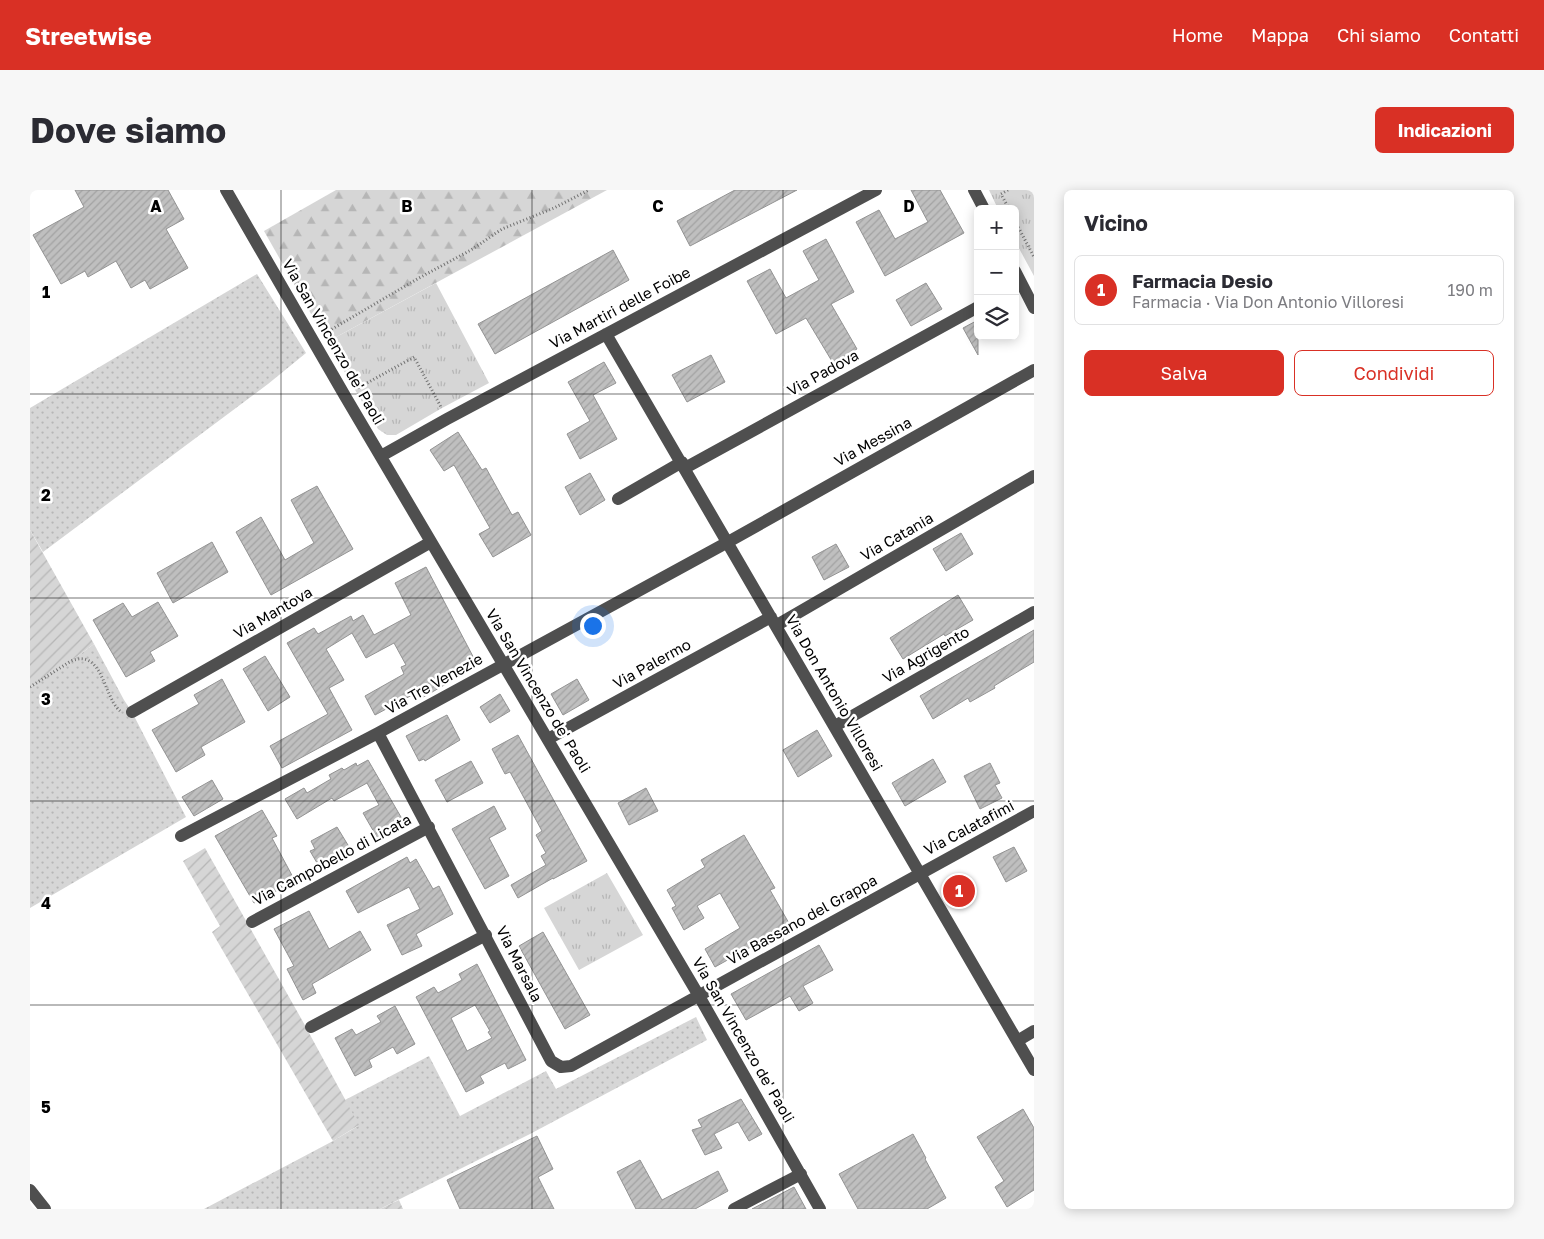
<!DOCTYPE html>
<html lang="it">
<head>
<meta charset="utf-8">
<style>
	:root { --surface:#fff; --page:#f7f7f7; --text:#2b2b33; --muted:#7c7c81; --line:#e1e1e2; --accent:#d93025 }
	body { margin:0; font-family:"Golos Text",sans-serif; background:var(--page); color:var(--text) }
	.controls { position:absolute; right:15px; top:15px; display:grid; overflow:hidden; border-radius:8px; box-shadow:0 2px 12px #0003 }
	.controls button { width:45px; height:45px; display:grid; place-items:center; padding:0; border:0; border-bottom:1px solid var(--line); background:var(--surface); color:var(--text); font:25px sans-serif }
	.you { position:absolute; left:562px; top:435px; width:18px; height:18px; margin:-12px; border:4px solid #fff; border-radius:50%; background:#1a73e8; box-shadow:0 0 0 8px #1a73e833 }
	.badge { display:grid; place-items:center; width:32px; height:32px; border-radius:50%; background:var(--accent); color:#fff; font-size:16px; font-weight:700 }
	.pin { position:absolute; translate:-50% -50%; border:2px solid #fff; box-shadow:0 1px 5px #0006 }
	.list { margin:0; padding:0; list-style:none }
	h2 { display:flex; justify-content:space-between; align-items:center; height:65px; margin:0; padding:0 20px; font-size:21px }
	h2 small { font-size:16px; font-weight:400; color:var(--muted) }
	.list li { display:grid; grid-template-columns:32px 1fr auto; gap:15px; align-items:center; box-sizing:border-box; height:70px; margin:0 10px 10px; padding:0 10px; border:1px solid var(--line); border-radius:8px }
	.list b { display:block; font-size:19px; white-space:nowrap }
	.list p { margin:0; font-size:16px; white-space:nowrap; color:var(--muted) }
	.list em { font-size:16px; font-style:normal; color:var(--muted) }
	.actions { display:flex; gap:10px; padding:15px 20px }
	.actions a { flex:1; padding:11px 0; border:1px solid var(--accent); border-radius:8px; text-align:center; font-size:18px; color:var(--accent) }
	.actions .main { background:var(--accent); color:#fff }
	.icon { flex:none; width:28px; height:28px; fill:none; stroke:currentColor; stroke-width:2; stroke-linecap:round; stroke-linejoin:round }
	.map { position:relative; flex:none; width:1004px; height:1019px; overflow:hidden; border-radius:8px }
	header { display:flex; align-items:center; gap:30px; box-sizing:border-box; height:70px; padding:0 25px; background:var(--accent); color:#fff }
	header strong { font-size:24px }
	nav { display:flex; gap:28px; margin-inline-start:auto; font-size:18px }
	.intro { display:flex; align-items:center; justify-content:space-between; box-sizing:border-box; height:120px; padding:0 30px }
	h1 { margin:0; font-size:35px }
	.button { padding:12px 22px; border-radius:8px; background:var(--accent); color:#fff; font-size:18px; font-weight:700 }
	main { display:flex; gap:30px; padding:0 30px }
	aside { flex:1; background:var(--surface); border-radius:8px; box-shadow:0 2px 12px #0003 }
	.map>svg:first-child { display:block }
	.grass { fill:url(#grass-dots) }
	.forest { fill:url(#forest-firs) }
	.park { fill:url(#park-tufts) }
	.garden { fill:url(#garden-furrows) }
	.building { fill:url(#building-hatch); stroke:#939393; fill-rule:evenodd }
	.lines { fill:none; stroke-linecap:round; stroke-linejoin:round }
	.path { stroke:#717171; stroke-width:3; stroke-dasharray:1 2.5; stroke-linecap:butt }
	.minor { stroke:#4f4f4f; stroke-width:12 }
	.grid { fill:none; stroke:#000; stroke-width:1; stroke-opacity:0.55 }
	.labels { text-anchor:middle; stroke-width:5; stroke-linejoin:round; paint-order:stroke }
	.street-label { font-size:15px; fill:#000; stroke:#fff }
	.grid-label { font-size:16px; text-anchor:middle; font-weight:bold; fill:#000; stroke:#fff; stroke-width:5; stroke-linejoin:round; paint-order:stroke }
</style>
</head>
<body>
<header>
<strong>Streetwise</strong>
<nav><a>Home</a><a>Mappa</a><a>Chi siamo</a><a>Contatti</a></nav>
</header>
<div class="intro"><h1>Dove siamo</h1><a class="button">Indicazioni</a></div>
<main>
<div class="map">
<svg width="1004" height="1019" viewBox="0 0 1004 1019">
	<defs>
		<pattern id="grass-dots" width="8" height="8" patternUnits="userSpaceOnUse" patternTransform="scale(1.25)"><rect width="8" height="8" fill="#d6d6d6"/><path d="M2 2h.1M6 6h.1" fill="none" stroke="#b6b6b6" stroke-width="1.8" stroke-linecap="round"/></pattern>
		<pattern id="forest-firs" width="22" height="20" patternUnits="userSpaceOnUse" patternTransform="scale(1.25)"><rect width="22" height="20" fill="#d6d6d6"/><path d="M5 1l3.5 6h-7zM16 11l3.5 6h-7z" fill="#b6b6b6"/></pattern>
		<pattern id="park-tufts" width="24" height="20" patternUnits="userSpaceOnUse" patternTransform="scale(1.25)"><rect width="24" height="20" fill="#d6d6d6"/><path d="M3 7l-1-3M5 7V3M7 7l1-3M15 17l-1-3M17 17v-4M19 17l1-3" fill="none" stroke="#b6b6b6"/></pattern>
		<pattern id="garden-furrows" width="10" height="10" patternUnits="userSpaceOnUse" patternTransform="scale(1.25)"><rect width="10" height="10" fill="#d6d6d6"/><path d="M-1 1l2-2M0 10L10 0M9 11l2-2" fill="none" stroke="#b6b6b6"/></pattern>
		<pattern id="building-hatch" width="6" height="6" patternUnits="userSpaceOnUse" patternTransform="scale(1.25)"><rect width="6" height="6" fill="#bfbfbf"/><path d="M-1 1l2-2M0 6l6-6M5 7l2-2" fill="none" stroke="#a2a2a2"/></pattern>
	</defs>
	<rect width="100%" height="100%" fill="#fff"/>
	<path class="grass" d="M227,84l49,79 -38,31 -225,168 -13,-22v-122z
		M64,454l30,56 8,12 54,105 -156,91v-221l41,-26z
		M666,827l11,23 -177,94 -150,75h-176l129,-68 25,-15 -13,-26 84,-44 31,60 86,-45 10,18z"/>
	<path class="forest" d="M306,0h271l-280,152 -63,-111z"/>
	<path class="park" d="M959,0h45v86l-19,-35v-32h-17z
		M406,93l53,100 -47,25 -46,27h-9l-9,-6 -51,-87z
		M577,683l36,62 -64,35 -35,-62z"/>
	<path class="garden" d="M0,340l64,114 -23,17 -41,26z
		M175,658l97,172 57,105 -26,16 -121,-209 8,-6 -37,-65z
		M369,1010l4,9h-23z"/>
	<path class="building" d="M45,0h93l16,29 -18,10 22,39 -38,21 -5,-9 -14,8 -15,-27 -28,16 -3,-6 -24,13 -28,-49 51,-28z
		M705,0h62l-107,56 -13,-25z
		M881,0h29l24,43 -79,43 -29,-54 23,-12 16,29 33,-17z
		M796,49l28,53 -23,12 26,45 -24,14 -27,-45 -30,16 -29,-53 23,-12 16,29 33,-18 -16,-29z
		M583,60l16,30 -134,74 -17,-30z
		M896,93l16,26 -31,17 -15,-26z
		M948,130v35l-15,-27z
		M681,165l14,27 -38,20 -15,-27z
		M574,172l12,21 -23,12 24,44 -37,20 -13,-25 23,-13 -22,-39z
		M428,242l24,38 4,-2 26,47 6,-3 13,23 -38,22 -14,-23 11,-6 -36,-63 -10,6 -14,-21z
		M560,283l15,27 -25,15 -15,-28z
		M287,296l36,63 -82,46 -35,-63 25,-15 24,43 29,-17 -23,-43z
		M931,343l12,21 -27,17 -13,-22z
		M182,352l16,30 -55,31 -16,-30z
		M806,354l13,23 -25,13 -12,-23z
		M396,377l52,99 -60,34 -4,-6 -39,21 -10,-19 39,-22 -3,-7 5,-2 -12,-22 -28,15 -14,-25 -26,16 18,31 -15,8 23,42 -70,38 -12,-22 58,-32 -41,-71 27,-15 4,6 33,-18 2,5 10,-6 11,20 37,-20 -16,-32z
		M928,405l15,25 -28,16 -1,-2 -41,25 -13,-21z
		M128,412l20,34 -28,16 5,9 -29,16 -33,-57 30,-17 9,14z
		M1004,440v32l-40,24 1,2 -25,14 -2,-4 -35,21 -13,-23z
		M235,466l25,41 -22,14 -25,-42z
		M192,489l23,43 -44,25 4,8 -29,17 -24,-42 47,-26 -5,-9z
		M547,489l12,21 -26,15 -12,-21z
		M470,504l10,17 -20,12 -10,-16z
		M417,525l13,25 -35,21 -1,-2 -5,2 -13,-25z
		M787,540l15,26 -34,21 -15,-27z
		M488,545l69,126 -34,18v-1l-35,20 -7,-13 35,-20 -5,-9 5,-3 -10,-18 6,-4 -32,-59 -5,2 -13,-25z
		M903,569l13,23 -41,24 -13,-23z
		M338,570l37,64 -27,15 -15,-26 16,-8 -12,-22 -33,18 -2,-3 -35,21 -12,-20 19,-11 3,5 24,-14 -2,-4 13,-7 2,2 12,-7 1,3z
		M441,571l12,22 -36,19 -12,-22z
		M960,573l10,20 -5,2 7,13 -22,11 -16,-33z
		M182,590l11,19 -29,17 -12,-19z
		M616,598l12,23 -29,14 -11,-22z
		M464,616l12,23 -17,9 20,38 -24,13 -33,-60z
		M232,620l15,26 -5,2 23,43 -41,22 -39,-67z
		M307,637l14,23 -31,18 -10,-17 5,-2 -4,-8z
		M714,645l31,53 -5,2 20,35 -75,42 -10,-18 35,-21 -20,-35 -23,13 7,12 -20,12 -12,-22 4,-2 -9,-16 38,-23 -4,-7z
		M984,657l13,24 -21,11 -13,-25z
		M377,667l3,6 6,-4 17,30 6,-3 14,28 -37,20 6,12 -20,9 -15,-30 33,-16 -11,-22 -51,26 -12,-22z
		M279,721l20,38 31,-18 11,19 -59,34 4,9 -13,7 -16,-31 7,-3 -20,-37z
		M513,742l47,83 -25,14 -46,-83z
		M789,755l14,25 -30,16 10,17 -14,8 -9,-15 -44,24 -15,-26z
		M447,774l49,96 -18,9 -3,-6 -25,13 4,7 -18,9 -50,-95 18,-10 4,6 24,-13 -3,-6zM445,815l15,26 -2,1 4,6 -25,13 -16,-33z
		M365,816l20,38 -18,10 -4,-7 -24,13 3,7 -17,9 -20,-38 17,-9 4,6 25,-13 -4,-6z
		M711,909l21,35 -13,7 -11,-19 -24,12 8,14 -17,7 -13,-25 10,-3 -4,-7z
		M993,919l11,19v62l-27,17 -12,-20 9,-6 -27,-44z
		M883,944l13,24 -1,1 21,39 -19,11h-69l-19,-35z
		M507,946l16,33 -15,8 16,32h-94l-13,-29z
		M610,970l22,40 56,-29 10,20 -33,18h-59l-19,-37z
		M764,997l12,22h-54z"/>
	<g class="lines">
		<path class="path" d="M978,0l-7,4 8,15
			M985,31l19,36
			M328,198l56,-31 27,50
			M329,198l-32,-56 92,-54 52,-28 31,-21 52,-21 35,-18
			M0,497l41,-26c32,-13 32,35 49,50"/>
		<path class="minor" d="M196,0l119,206 354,600 121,213
			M944,0l10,19
			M985,81l19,37
			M576,144l428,736
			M351,266l66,-37 429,-229
			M655,278l293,-161
			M588,309l64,-37
			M747,435l257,-149
			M102,522l299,-170
			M805,536l199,-114
			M348,543l173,328 10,6 10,-1 463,-255
			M518,549l223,-122
			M151,646l197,-103 350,-191 306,-172
			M222,732l177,-95
			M281,837l175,-92
			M987,851l17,-10
			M0,1000l15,19
			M704,1019l67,-35"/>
	</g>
	<path class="grid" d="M251,0v1019M502,0v1019M753,0v1019M0,204h1004M0,408h1004M0,611h1004M0,815h1004"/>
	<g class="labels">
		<g class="street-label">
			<text transform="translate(590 118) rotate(-28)" y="5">Via Martiri delle Foibe</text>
			<text transform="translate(303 152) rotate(60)" y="5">Via San Vincenzo de' Paoli</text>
			<text transform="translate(793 183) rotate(-29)" y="5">Via Padova</text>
			<text transform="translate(843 252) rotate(-29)" y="5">Via Messina</text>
			<text transform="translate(867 347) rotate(-30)" y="5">Via Catania</text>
			<text transform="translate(243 423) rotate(-30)" y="5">Via Mantova</text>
			<text transform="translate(896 465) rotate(-30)" y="5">Via Agrigento</text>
			<text transform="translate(622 474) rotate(-29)" y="5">Via Palermo</text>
			<text transform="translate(404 494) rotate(-29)" y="5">Via Tre Venezie</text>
			<text transform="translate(508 501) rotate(59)" y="5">Via San Vincenzo de' Paoli</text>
			<text transform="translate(804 503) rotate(60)" y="5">Via Don Antonio Villoresi</text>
			<text transform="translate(939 638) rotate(-28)" y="5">Via Calatafimi</text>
			<text transform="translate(302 670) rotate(-28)" y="5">Via Campobello di Licata</text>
			<text transform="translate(772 730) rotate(-29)" y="5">Via Bassano del Grappa</text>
			<text transform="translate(489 774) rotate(63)" y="5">Via Marsala</text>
			<text transform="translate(713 850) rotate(60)" y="5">Via San Vincenzo de' Paoli</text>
		</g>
	</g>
	<g class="grid-label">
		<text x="126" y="22">A</text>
		<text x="377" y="22">B</text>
		<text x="628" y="22">C</text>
		<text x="879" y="22">D</text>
		<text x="16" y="108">1</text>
		<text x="16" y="311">2</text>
		<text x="16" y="515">3</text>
		<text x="16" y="719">4</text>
		<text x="16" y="923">5</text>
	</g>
</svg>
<div class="controls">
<button>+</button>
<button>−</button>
<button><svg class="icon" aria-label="layers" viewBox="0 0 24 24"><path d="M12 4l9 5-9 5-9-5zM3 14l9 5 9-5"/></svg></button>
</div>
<div class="you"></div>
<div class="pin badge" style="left:929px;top:701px">1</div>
</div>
<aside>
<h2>Vicino<small></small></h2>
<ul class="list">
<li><span class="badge">1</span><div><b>Farmacia Desio</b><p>Farmacia · Via Don Antonio Villoresi</p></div><em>190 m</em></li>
</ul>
<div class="actions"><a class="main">Salva</a><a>Condividi</a></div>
</aside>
</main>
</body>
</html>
